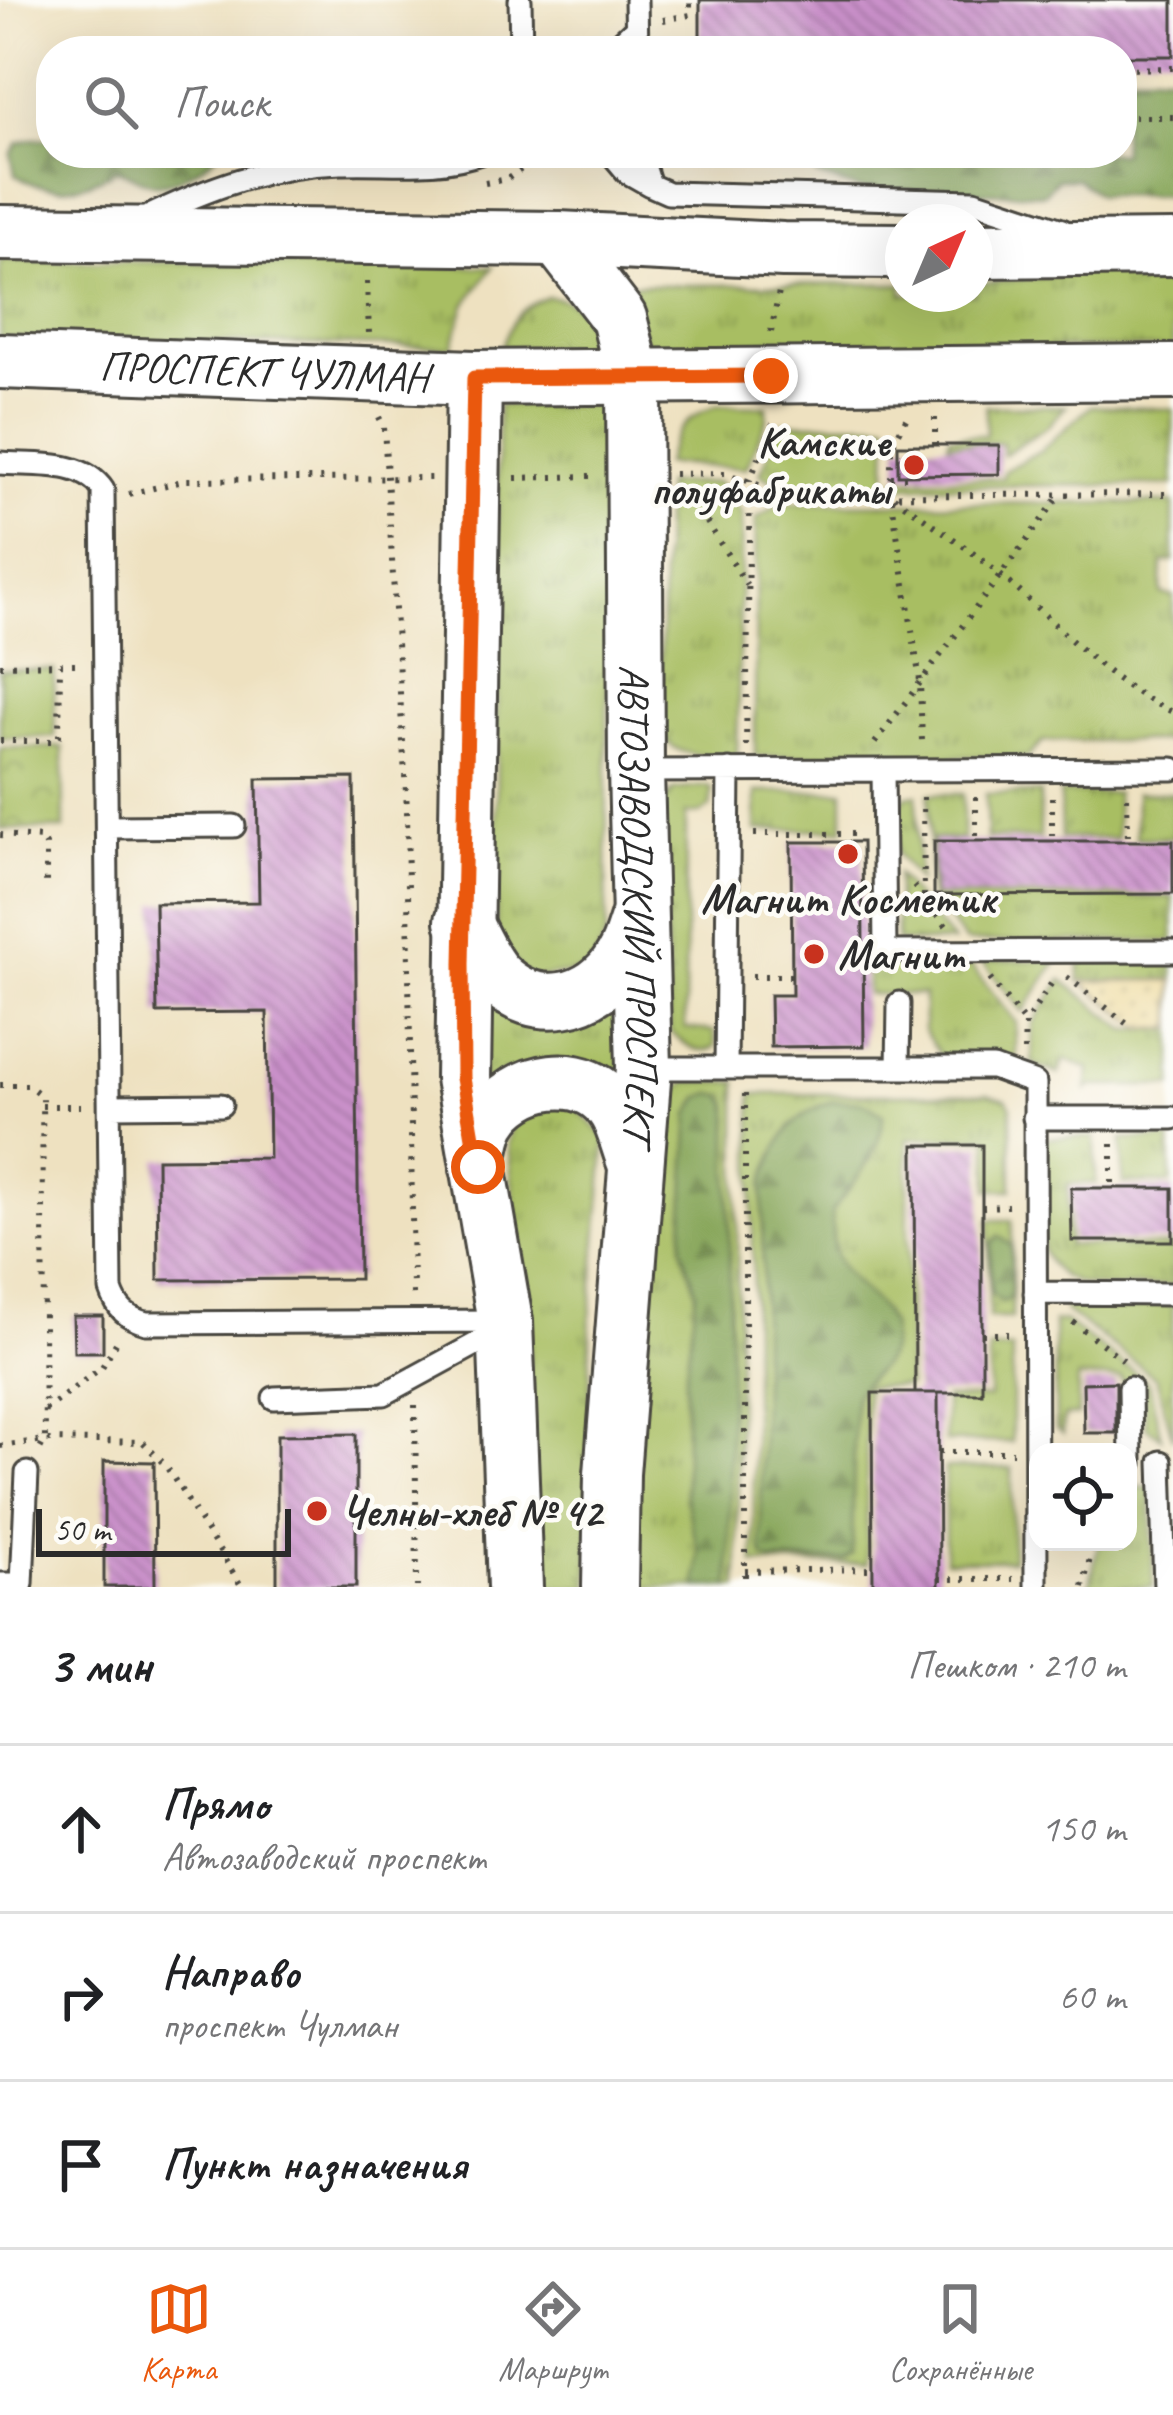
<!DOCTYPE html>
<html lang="ru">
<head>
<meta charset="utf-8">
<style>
	:root { --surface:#fff; --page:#f2f2f2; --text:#202124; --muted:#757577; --line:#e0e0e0; --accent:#ea580c }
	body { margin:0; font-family:Caveat,sans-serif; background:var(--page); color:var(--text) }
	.controls { position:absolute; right:36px; bottom:36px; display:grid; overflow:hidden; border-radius:24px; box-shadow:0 12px 48px #0002 }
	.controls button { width:108px; height:108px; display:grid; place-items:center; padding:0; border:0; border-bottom:3px solid var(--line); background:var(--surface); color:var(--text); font:60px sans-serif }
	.compass { position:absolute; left:885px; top:204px; width:108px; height:108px; border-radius:50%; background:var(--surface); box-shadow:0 12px 48px #0002; rotate:44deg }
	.scale { position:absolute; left:36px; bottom:30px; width:255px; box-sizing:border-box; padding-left:12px; border:6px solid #2b2b2b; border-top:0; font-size:33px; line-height:42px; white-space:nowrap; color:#2b2b2b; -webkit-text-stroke:9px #fdfcf7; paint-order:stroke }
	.stop { position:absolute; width:36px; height:36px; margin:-27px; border:9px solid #ea580c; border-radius:50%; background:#fff }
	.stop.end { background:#ea580c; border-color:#fff; box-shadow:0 3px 12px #0008 }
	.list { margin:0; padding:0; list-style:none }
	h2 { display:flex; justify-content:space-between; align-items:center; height:156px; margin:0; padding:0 48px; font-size:51px }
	h2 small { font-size:39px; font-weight:400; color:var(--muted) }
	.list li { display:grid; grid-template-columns:78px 1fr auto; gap:36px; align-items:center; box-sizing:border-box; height:168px; padding:0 48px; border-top:3px solid var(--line) }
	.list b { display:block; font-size:45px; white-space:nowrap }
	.list p { margin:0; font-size:39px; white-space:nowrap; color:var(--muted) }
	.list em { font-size:39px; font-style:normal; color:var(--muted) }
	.icon { flex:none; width:66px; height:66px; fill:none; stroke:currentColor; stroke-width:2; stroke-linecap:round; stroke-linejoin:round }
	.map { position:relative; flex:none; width:1173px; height:1587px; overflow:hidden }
	.search { position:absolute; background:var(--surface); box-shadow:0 12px 48px #0002; left:36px; right:36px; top:36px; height:132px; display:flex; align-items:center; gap:30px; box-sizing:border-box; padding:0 42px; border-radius:48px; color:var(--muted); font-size:45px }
	.sheet { height:660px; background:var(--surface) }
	nav { display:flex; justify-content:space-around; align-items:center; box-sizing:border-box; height:168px; border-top:3px solid var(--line); background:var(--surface); font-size:33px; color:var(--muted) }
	nav a { display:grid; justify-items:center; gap:6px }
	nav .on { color:var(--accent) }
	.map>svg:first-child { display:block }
	.grass { fill:url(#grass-tufts); stroke:#6a7446; stroke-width:3 }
	.forest { fill:url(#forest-firs); stroke:#586842; stroke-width:3 }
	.sand { fill:url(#sand-dots); stroke:#8c8264; stroke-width:3 }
	.park { fill:url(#park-crowns); stroke:#6a7446; stroke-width:3 }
	.pitch { fill:#a8be62; stroke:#6a7446; stroke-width:3 }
	.building { fill:url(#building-back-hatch) }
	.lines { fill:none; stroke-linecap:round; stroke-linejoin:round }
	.lane-casing { stroke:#484641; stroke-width:27 }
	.secondary-casing { stroke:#484641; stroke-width:60 }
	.path { stroke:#484641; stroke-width:6; stroke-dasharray:3 9; stroke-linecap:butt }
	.lane { stroke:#fff; stroke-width:21 }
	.secondary { stroke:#fff; stroke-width:54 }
	.route { stroke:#ea580c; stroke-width:15 }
	.poi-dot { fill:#c8321e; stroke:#fdfcf7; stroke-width:4.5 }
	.labels { text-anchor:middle; stroke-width:9; stroke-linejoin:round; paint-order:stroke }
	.street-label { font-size:42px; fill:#2b2b2b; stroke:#fdfcf7 }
	.poi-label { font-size:42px; font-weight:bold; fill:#2b2b2b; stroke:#fdfcf7; text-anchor:start }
</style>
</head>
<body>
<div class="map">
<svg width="1173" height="1587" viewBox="0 0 1173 1587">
	<defs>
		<pattern id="grass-tufts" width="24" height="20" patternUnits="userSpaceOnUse" patternTransform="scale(3)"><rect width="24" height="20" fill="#a8be62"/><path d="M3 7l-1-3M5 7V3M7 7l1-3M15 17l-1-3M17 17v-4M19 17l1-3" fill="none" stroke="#899b51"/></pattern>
		<pattern id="forest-firs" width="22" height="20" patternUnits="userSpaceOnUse" patternTransform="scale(3)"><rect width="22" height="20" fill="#86a558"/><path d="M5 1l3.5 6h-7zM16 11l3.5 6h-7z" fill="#6e8749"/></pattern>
		<pattern id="sand-dots" width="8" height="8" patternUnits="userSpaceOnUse" patternTransform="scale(3)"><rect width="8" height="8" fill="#eeda9e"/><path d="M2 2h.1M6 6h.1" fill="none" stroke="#cb8" stroke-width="1.8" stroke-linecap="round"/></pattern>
		<pattern id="park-crowns" width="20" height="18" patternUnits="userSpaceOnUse" patternTransform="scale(3)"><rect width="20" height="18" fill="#a8be62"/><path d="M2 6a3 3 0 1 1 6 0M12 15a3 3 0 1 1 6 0" fill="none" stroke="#899b51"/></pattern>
		<pattern id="building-back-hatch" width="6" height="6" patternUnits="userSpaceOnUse" patternTransform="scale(3)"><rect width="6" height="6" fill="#ca91ca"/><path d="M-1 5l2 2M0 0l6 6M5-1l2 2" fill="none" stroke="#a477a4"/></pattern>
	</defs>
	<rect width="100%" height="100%" fill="#fdfcf7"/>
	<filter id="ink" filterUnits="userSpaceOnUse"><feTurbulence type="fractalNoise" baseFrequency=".00833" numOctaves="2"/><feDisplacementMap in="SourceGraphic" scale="24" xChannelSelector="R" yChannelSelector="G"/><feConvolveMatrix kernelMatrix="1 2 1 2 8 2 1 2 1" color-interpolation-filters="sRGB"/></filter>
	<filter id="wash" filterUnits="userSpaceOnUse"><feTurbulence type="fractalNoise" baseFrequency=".004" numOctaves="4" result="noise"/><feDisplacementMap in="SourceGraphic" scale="48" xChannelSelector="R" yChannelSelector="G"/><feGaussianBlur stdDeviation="2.7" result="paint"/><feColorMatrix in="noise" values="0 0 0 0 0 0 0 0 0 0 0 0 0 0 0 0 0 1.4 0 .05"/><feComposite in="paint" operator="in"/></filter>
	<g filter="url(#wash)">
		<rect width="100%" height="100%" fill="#eee1c0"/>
		<path class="grass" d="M0,260l493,7 -28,38 -13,42 -452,-9z
			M1124,269h49v79l-525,-1 -27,-62 282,-1v10h72v-10z
			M548,297c34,3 42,21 53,51h-100c10,-27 19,-42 47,-51z
			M498,405h111l-3,530 -15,35 -64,9 -31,-42z
			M719,405l48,1v12l-21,50 -81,-4c8,-32 23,-50 54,-59z
			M986,406h80l-18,20 -45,29 -1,-12h-54l1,-7 37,-1z
			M1091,406l82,3v76l-277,1v-7l107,-1 1,-7 37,-21z
			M782,423h106l-1,62 -98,3 -29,-14z
			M718,482l24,33 -5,240c-30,0 -62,6 -78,-25l6,-246z
			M1173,503v58l-11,2 -1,31 12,2v69l-9,1 -1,30 10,1v44h-130l-15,16 -273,-1 1,-237 24,-15z
			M707,786l5,4 -2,17 -9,6 -15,1 -1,214 29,3 2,15c-15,13 -33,-3 -46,-14l-9,-226 12,-16z
			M843,791v38l-87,1v-38z
			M1040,793v45h-53l-1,-44z
			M1116,793l1,45h-56l-1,-45z
			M1136,793h37v45h-37z
			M917,794l1,87 -21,-27 -1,-44 10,-14z
			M929,794h34v45h-31l1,58h240v44l-207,1 -36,-45z
			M897,875l56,67h-56z
			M1058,960l-35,52 -41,-51z
			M1080,961h93v19l-93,1z
			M867,962h101l48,60v39h-72l-20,-30v-36l-57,-1z
			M1062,980l65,50 46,-1v57h-80l-6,4 3,-21 -25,-10 -6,15 -27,-11 1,-39z
			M626,983l-3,104 -118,-16 -22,13 -3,-97z
			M688,1082h49l1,505h-108l3,-91 36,-402z
			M752,1094h236l18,5 5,8 1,83h-23l-1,-53 -80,1v248l-42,1 1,177h-113z
			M566,1098l40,40 -16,182 -1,267h-59l-1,-243 -21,-201 4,-19z
			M1095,1137l1,46 -28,1v61l105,1v39c-44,0 -113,16 -130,-35l1,-107 5,-5z
			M1122,1139h48l1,44h-48z
			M989,1220h23v98h-23z
			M1065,1304l108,1v134l-17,-61 -91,-67z
			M1064,1321l85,62 12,54 -15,-10 -3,-44 -21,-1 -1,-4h-43v37l-14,1 -1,17 -7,-4 -2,-107z
			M989,1349h23v93h-67v-44h44z
			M945,1468h67v92h-67z
			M1151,1487l2,100h-64l10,-45h29v-54z"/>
		<path class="forest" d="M1122,74h51v122l-75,-1 -21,-16h-20l-13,15 -186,-5 -41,-13 -19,-23h324z
			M32,139h19v14h167c-13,14 -45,33 -64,31 -14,-2 -24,-12 -39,-14 -29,20 -69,25 -100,5l-4,-21 7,-11z
			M712,1093l11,2 6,9 1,483h-33l2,-35 -14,-54v-120l11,-86 -14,-45 8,-133 11,-17z
			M833,1101l30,1 20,12c0,38 -30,68 -51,97 1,15 -1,34 5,47 14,35 67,49 52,94 -6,19 -27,27 -34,45l-3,158 -8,5 -73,1 -8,-5 -2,-10 2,-360c14,-43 24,-70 70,-85z
			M999,1236l12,10v47l-3,7 -6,2 -11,-8v-49z"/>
		<path class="sand" d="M1173,980v49h-30l-63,-48z"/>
		<path class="park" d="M63,747l1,82h-64v-81z"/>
		<path class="pitch" d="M0,670h54l1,67 -55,1z"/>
		<g id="blocks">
			<path class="building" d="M700,0h473v56h-51v-5h-422z
				M898,445h101v29l-101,1z
				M354,778l5,501 -201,1 -1,-121 112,-1 -2,-146 -110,1 -2,-110 104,-1 -2,-123z
				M934,841h239v53l-239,1z
				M791,842h71l2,204 -93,1 -1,-52h22z
				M914,1145h68v248h-67z
				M1071,1188h102v53h-101z
				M73,1316h30v36h-29z
				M1116,1382v51h-32l-1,-50z
				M872,1393h66l1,194h-66z
				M356,1434v153h-79v-152z
				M104,1461l50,1 1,125h-51z"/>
		</g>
	</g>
	<g filter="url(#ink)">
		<use href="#blocks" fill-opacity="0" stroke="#484641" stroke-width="3"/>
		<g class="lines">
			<g class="lane-casing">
				<path id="lane" d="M520,0l1,51
					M636,0l1,51
					M611,51l25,-23
					M611,153l16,19 23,13
					M640,153l10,32 18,8 306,8 88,29
					M144,219c64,-31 125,-54 197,-56 46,-2 96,6 139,-10
					M0,463c33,3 83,-4 103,27l8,800c6,19 16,28 35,33l358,-2
					M883,770l2,182 288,-1
					M637,771l536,-2
					M107,827l127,-1
					M645,1068h348l42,15 1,504
					M726,1068l3,-298
					M898,1068l1,-65
					M110,1106l111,-1
					M1034,1118h139
					M1035,1293l138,1
					M1130,1388l1,75
					M274,1398l110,-4 116,-63
					M1161,1462l4,125
					M0,1584h22l5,-111"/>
			</g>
			<g class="secondary-casing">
				<g id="secondary">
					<path d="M0,233l558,6 225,11 120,1"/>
					<path id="s1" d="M558,239l61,79 15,61 2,392 8,297 -32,406 -2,113"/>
					<path d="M975,250l198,-2"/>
					<path id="s2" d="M0,361l474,17 699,-6"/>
					<path d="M474,378l-11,700 42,243 10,266"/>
					<path d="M463,921c10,18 19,41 33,56 39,39 98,28 126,-19 8,-12 12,-29 17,-43"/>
					<path d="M478,1167c3,-14 5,-33 12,-46 25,-44 97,-57 126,-9 9,15 13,37 20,53"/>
				</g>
			</g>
			<path class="path" d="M663,20l27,-5v-15
				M664,41l19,1
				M1122,69l51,-1
				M1122,117h51
				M748,153l13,18
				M485,183l22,-4 38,-26
				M367,282l2,52
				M771,332l8,-40
				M379,417l5,10 23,382 6,486
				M906,419l-15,29v47l29,186 2,61
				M935,445v-27
				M674,474l51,-1 65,23 383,-2
				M891,477h23
				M515,478l76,-2
				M676,485l29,34 43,68
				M129,494l58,-14 245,-2
				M894,497c35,25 72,49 105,77 56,46 106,109 174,138
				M0,665l80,-1
				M0,741h52l7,-5 1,-72
				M875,743l186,-249
				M746,746l4,-266 26,-64
				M923,797l1,101
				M976,797v44
				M1052,797v44
				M1127,797l1,44
				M754,834h99l7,4
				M0,835l42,3 4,7v44
				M914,886l33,41
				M752,976h39
				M1067,977l64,50
				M990,979l35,44
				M1024,1051l1,-28 30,-45
				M0,1085h28l14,11 3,344 -5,9
				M745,1094v493
				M42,1106h44
				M1112,1144v44
				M982,1207l26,-1
				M1073,1322l52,39
				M982,1334h26
				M415,1405l2,182
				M45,1410l57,-43 17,-29
				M0,1446l45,-6 98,2 23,24 76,121
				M939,1452h74
				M745,1571l128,-2
				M939,1579h74
				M1083,1587l11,-45"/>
			<use href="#lane" class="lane"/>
			<use href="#secondary" class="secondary"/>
		</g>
	</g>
	<g class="lines" filter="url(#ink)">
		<path class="route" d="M478,1167l-15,-89 -1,-114 12,-586 297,-2"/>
	</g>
	<g class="poi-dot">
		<circle cx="914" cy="465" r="12"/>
		<circle cx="848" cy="854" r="12"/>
		<circle cx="814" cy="954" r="12"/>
		<circle cx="317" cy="1511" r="12"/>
	</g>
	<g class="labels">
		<g class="street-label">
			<text dy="15" stroke="none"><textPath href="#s2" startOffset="264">ПРОСПЕКТ ЧУЛМАН</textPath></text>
			<text dy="15" stroke="none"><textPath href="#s1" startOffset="687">АВТОЗАВОДСКИЙ ПРОСПЕКТ</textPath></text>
		</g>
		<g class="poi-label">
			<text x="890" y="456" text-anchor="end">Камские<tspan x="890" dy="48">полуфабрикаты</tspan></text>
			<text x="848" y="913" text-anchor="middle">Магнит Косметик</text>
			<text x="838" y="969">Магнит</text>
			<text x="341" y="1526">Челны-хлеб № 42</text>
		</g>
	</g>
</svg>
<div class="controls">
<button><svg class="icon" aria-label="locate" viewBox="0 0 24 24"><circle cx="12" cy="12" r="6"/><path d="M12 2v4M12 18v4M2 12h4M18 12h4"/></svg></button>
</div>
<svg class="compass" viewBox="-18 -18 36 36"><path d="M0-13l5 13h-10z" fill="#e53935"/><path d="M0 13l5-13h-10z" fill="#757577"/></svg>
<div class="scale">50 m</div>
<div class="stop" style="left:478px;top:1167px"></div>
<div class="stop end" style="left:771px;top:376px"></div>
<div class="search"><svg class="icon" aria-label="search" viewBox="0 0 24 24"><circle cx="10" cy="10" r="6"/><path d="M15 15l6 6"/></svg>Поиск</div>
</div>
<section class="sheet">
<h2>3 мин<small>Пешком · 210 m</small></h2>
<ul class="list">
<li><svg class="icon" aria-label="ahead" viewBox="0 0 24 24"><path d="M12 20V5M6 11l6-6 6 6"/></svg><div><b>Прямо</b><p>Автозаводский проспект</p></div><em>150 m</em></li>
<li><svg class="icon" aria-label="right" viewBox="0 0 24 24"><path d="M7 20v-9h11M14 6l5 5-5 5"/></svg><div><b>Направо</b><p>проспект Чулман</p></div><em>60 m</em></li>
<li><svg class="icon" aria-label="arrive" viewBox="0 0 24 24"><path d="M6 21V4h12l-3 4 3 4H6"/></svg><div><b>Пункт назначения</b></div></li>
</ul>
</section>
<nav>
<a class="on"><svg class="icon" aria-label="map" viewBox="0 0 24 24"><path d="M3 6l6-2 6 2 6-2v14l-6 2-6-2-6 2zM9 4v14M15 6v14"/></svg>Карта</a>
<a><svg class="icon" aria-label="directions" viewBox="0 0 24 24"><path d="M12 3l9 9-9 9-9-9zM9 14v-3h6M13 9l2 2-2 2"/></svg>Маршрут</a>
<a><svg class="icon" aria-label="saved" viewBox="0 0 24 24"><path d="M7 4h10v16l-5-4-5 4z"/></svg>Сохранённые</a>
</nav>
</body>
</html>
